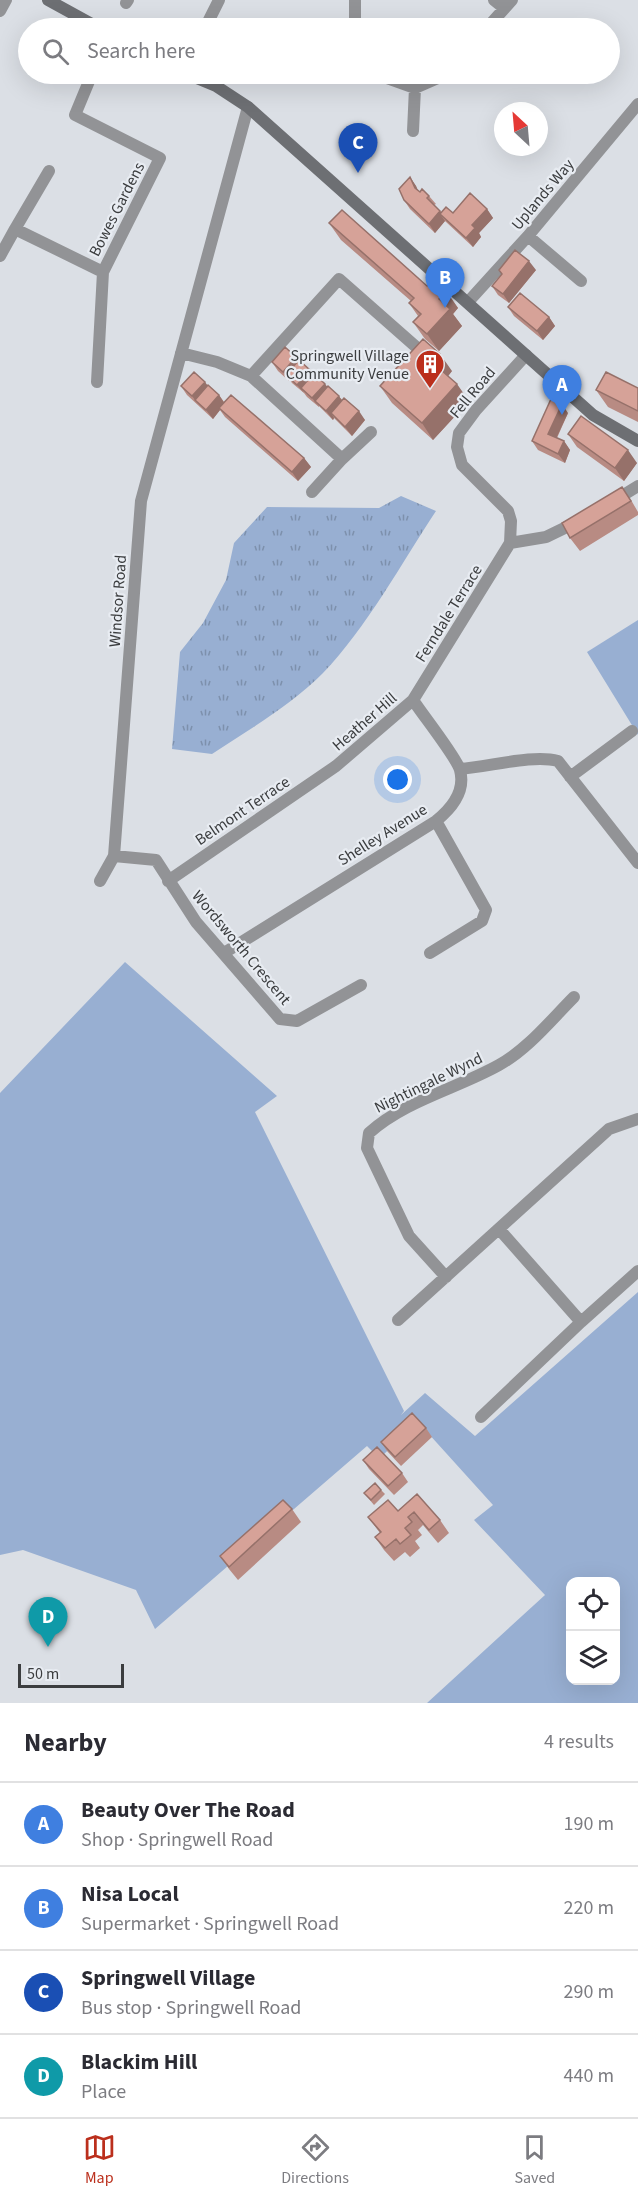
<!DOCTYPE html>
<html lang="en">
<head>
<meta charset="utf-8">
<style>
	:root { --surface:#fff; --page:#f2f2f3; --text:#2b2b33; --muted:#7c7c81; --line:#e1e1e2; --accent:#bb2f1c }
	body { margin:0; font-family:"Source Sans 3",sans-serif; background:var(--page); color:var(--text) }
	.controls { position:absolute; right:18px; bottom:18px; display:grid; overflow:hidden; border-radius:12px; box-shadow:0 6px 24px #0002 }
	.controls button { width:54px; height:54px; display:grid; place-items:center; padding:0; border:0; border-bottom:2px solid var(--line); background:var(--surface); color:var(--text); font:30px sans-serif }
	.compass { position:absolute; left:494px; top:102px; width:54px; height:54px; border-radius:50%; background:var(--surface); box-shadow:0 6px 24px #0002; rotate:334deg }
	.scale { position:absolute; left:18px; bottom:15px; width:106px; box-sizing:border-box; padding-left:6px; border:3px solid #3b3d3f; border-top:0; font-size:16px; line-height:21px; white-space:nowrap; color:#3b3d3f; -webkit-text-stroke:4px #e8ecf2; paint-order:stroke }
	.you { position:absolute; left:398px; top:780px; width:21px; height:21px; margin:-15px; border:4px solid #fff; border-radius:50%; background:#1a73e8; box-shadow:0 0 0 9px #1a73e833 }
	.badge { display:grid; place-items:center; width:39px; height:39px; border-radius:50%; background:var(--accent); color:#fff; font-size:20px; font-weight:700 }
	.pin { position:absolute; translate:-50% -50px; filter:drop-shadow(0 2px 3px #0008) }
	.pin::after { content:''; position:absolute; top:32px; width:21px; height:18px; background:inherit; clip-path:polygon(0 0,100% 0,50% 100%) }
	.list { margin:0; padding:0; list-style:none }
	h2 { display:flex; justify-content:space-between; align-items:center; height:78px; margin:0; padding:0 24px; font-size:26px }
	h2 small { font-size:20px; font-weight:400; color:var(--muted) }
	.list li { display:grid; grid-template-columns:39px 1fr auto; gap:18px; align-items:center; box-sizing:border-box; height:84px; padding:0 24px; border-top:2px solid var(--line) }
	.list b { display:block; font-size:22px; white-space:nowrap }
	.list p { margin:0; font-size:20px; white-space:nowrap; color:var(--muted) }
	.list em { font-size:20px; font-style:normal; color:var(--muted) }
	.icon { flex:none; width:33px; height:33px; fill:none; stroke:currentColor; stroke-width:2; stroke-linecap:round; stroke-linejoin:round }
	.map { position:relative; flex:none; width:638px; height:1703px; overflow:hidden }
	.search { position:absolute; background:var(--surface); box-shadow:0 6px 24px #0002; left:18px; right:18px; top:18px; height:66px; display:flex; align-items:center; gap:15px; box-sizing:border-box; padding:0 21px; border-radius:33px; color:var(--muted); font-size:22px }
	.sheet { height:414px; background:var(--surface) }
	nav { display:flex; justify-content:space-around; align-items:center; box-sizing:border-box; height:84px; border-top:2px solid var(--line); background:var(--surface); font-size:16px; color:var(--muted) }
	nav a { display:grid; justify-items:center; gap:3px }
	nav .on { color:var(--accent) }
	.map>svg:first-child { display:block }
	.green { fill:#98afd2; fill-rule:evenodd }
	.park { fill:url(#park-tufts) }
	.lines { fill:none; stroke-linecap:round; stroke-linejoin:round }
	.minor { stroke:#929396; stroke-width:12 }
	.secondary { stroke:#6d6f73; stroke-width:12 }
	.wall { fill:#b88b83 }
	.shaded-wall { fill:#96716a }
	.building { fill:#d6a298; stroke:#96716a; stroke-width:1.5 }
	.labels { text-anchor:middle; stroke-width:4.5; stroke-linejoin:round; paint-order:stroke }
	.street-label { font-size:16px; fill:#3b3d3f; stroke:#e8ecf2 }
	.poi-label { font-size:16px; fill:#3b3d3f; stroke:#e8ecf2; text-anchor:end }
</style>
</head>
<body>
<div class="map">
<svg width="638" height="1703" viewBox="0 0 638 1703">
	<defs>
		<pattern id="park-tufts" width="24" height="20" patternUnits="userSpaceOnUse" patternTransform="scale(1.5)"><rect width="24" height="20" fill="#98afd2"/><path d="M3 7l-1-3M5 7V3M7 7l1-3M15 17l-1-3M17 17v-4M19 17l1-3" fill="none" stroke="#7d90ac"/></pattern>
	</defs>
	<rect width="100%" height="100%" fill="#dbdfe5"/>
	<path class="green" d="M638,620v115l-51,-83z
		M125,962l152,134 -22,16 149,299 -3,4 24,-22 50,43 163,-144v411h-211l118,-108 -71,-75 19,-15 -75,-83 -35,33 -9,-2 -7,-7 -212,183 -19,-39 -113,-40 -23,5v-462zM570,1582h46v98h-46z"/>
	<path class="park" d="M401,496l35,15c-33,50 -71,119 -113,162 -33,33 -73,56 -111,81l-40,-5 8,-97 23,-29 23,-43 8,-37 33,-36 112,1z"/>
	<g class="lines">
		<path class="minor" d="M494,0l10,8
			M126,3l2,-3
			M0,11l6,-11
			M205,28l14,-28
			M355,28v-28
			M487,28l25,-28
			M92,74l-17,41 85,43 -57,114 -6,110
			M376,74l39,14 32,-14
			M413,131l2,-43
			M49,171l-34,58 88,43
			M528,236l53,45
			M0,256l15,-27
			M468,302l60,-66 110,-132
			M181,353l36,9 34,14 91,83 29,-27
			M251,376l88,-97 84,74
			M312,492l30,-33
			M612,502l26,-16
			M510,543l36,-6 33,-16
			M460,769c29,-2 73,-15 98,-8l80,102
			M570,777l62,-46
			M114,856l42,4 40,62 84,97 17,2 64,-36
			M100,881l14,-25 27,-355 107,-394
			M168,881l168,-115 77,-66 97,-157 1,-22 -3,-10 -46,-46 -5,-18 2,-14 17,-23 50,-55
			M224,953l212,-132c15,-12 30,-29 24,-51 -3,-12 -38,-56 -47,-70
			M430,953l52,-32 4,-11 -50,-89
			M446,1277l-37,-41 -42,-88 2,-15c37,-33 87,-44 130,-68 29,-16 52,-45 75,-68
			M398,1320l211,-191 29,-10
			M581,1322l57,-51
			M481,1417l100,-95 -82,-93"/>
		<path class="secondary" d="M48,0l51,28
			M187,74l29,12 32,21 345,308 45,26"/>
	</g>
	<path class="wall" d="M410,177l6,9 2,5 11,5 7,8 -2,1 7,7 12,1 34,-4 6,9 -14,15 2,4 -8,10 -28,-26 -10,12 -25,-24 -6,-9z
		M329,223l98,63 19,5 12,17 -5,6 9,12 -23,25 -14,-12 -12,-17 5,-6 -9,-13 2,-2 -70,-61z
		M499,270h37l-27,33 -11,-8 -6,-9 10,-12z
		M508,307l41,10 6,9 -12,14 -29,-24z
		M296,357l2,4 15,13 52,46 -13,16 -18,-18 -1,2 -14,-14v1l-12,-10 -3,-4 -12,-10 -2,-3 -1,1 -11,-10 -6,-9z
		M452,371l-4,5 21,25 -36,39 -41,-37 -12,-17z
		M181,386h27l11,9 5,7 80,56 7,9 -13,14 -73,-64 -5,-7 -7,9 -26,-24z
		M638,388v34l-30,-15 -12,-17z
		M568,413l-11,25 7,3 6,9 -5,13 -27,-13 -6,-9z
		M568,434l69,29 -13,18 -47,-34z
		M631,500l7,12v3l-58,36 -10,-13z
		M426,1428l6,9 -31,29 -14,-15 -6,-9z
		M363,1460l39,13 6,9 -14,13 -25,-26z
		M381,1490l4,4 -11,11 -10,-12z
		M417,1494l23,26 9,13 -11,10 -15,-18 -5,5 4,5 -7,6 5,7 -10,9 -5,-5 -11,9 -10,-11 -9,-13 5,-4 -12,-16 30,-6z
		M292,1509l9,13 -63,58 -9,-11 -9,-13z"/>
	<path class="shaded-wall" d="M410,177l6,9 5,11 -6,-9z
		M487,209l6,9 -14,15 2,4 -8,10 -7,-9 6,-13z
		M440,211l6,9 -6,-6 5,7 -10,12 -6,-9z
		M529,261l7,9 -27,33 -6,-9z
		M446,291l12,17 -5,6 9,12 -23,25 -12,-17 12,-35z
		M549,317l6,9 -12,14 -6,-9z
		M440,354l12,17 -7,9 -12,-17z
		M296,357l6,9 -16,9 4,5 -1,1 -6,-9z
		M310,370l6,9 -15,9 3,5 -7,-8z
		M205,382l6,8 -16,10 4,5 -7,-9z
		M325,384l6,8 -16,9 4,6 -7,-9z
		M457,384l12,17 -36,39 -11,-17z
		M219,395l6,9 -6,4 1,2 -7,9 -7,-9z
		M339,396l6,9 -14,8 3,5 -1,2 -7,-9z
		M562,404l6,9 -14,30 -6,-9z
		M359,411l6,9 -13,16 -7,-9z
		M564,441l6,9 -5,13 -7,-9z
		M628,450l9,13 -13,18 -9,-13z
		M304,458l7,9 -13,14 -6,-9z"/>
	<path class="building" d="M410,177l5,11 5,4 2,-3 7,7 -2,2 13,13 -11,13 -25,-24 -5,-11z
		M470,193l17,16 -15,16 3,3 -9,10 -26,-24 6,-7 7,6z
		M342,210l85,76 6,-7 13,12 -7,8 11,10 -23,25 -14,-12 8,-8 -12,-11 5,-5 -85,-75z
		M515,250l14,11 -26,33 -11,-8 10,-12 -3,-4z
		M520,293l29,24 -12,14 -29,-24z
		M423,339l17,15 -7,9 24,21 -35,39 -42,-37z
		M285,347l11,10 -13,15 -11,-10z
		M299,360l11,10 -13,15 -11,-10z
		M194,372l11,10 -13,14 -11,-10z
		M606,372l32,16v23l-42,-21z
		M314,373l11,11 -13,14 -11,-10z
		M208,385l11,10 -13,15 -11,-10z
		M328,386l11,10 -13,15 -11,-10z
		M231,395l73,63 -12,14 -73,-64z
		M344,398l15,13 -14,16 -14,-14z
		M551,399l11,5 -14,30 16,7 -6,13 -26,-13z
		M581,416l47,34 -13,18 -47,-34z
		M622,487l9,14 -61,37 -8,-15z
		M412,1413l14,15 -31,29 -14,-15z
		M377,1447l25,26 -14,13 -25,-26z
		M375,1483l6,7 -10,10 -7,-7z
		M417,1494l23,26 -11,10 -15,-18 -6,5 4,5 -7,6 6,7 -11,9 -4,-5 -11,9 -10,-11 6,-5 -13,-15 20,-17 10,11z
		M283,1500l9,9 -63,58 -9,-11z"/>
	<defs>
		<g id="building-pin" transform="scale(1.5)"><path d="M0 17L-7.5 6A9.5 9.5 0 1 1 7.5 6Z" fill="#bb2f1c" stroke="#e8ecf2"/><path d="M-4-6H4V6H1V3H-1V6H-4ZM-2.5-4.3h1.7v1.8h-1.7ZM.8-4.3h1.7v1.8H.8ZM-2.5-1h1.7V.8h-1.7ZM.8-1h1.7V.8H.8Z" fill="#fff"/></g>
	</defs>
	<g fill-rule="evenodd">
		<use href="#building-pin" x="430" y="364"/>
	</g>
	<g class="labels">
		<g class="street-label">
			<text transform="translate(542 194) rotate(-50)" y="6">Uplands Way</text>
			<text transform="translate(116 209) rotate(-63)" y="6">Bowes Gardens</text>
			<text transform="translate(472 392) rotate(-50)" y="6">Fell Road</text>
			<text transform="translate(117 601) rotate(-86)" y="6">Windsor Road</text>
			<text transform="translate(448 613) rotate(-58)" y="6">Ferndale Terrace</text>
			<text transform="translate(364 721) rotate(-41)" y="6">Heather Hill</text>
			<text transform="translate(242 810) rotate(-34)" y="6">Belmont Terrace</text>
			<text transform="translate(382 834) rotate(-32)" y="6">Shelley Avenue</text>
			<text transform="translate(242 947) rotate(50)" y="6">Wordsworth Crescent</text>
			<text transform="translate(428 1082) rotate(-26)" y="6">Nightingale Wynd</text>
		</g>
		<g class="poi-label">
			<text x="409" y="361">Springwell Village<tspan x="409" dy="18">Community Venue</tspan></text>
		</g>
	</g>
</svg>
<div class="controls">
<button><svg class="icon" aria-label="locate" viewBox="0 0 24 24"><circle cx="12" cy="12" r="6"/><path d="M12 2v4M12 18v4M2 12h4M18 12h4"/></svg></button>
<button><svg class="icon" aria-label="layers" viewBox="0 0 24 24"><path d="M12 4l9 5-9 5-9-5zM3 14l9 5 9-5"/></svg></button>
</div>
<svg class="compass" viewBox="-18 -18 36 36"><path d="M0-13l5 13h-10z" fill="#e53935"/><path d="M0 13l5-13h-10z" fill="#7c7c81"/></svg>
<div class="scale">50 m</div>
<div class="you"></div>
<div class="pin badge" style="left:562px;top:415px;background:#3f7fe0">A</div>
<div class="pin badge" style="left:445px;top:308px;background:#3f7fe0">B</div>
<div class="pin badge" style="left:358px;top:173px;background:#1a4fb4">C</div>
<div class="pin badge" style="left:48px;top:1647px;background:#0f9aa8">D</div>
<div class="search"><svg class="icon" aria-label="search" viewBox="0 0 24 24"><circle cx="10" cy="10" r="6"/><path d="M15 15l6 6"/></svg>Search here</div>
</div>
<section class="sheet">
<h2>Nearby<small>4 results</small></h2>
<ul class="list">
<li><span class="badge" style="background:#3f7fe0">A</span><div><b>Beauty Over The Road</b><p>Shop · Springwell Road</p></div><em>190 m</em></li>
<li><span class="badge" style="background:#3f7fe0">B</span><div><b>Nisa Local</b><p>Supermarket · Springwell Road</p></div><em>220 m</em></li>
<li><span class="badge" style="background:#1a4fb4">C</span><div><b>Springwell Village</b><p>Bus stop · Springwell Road</p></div><em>290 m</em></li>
<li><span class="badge" style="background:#0f9aa8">D</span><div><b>Blackim Hill</b><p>Place</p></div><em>440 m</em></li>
</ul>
</section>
<nav>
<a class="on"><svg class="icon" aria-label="map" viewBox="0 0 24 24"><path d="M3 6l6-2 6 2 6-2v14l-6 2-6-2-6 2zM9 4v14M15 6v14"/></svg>Map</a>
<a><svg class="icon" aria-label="directions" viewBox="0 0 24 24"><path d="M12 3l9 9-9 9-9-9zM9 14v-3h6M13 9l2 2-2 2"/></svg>Directions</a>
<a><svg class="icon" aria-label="saved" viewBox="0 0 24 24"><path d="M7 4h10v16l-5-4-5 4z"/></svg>Saved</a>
</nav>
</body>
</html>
